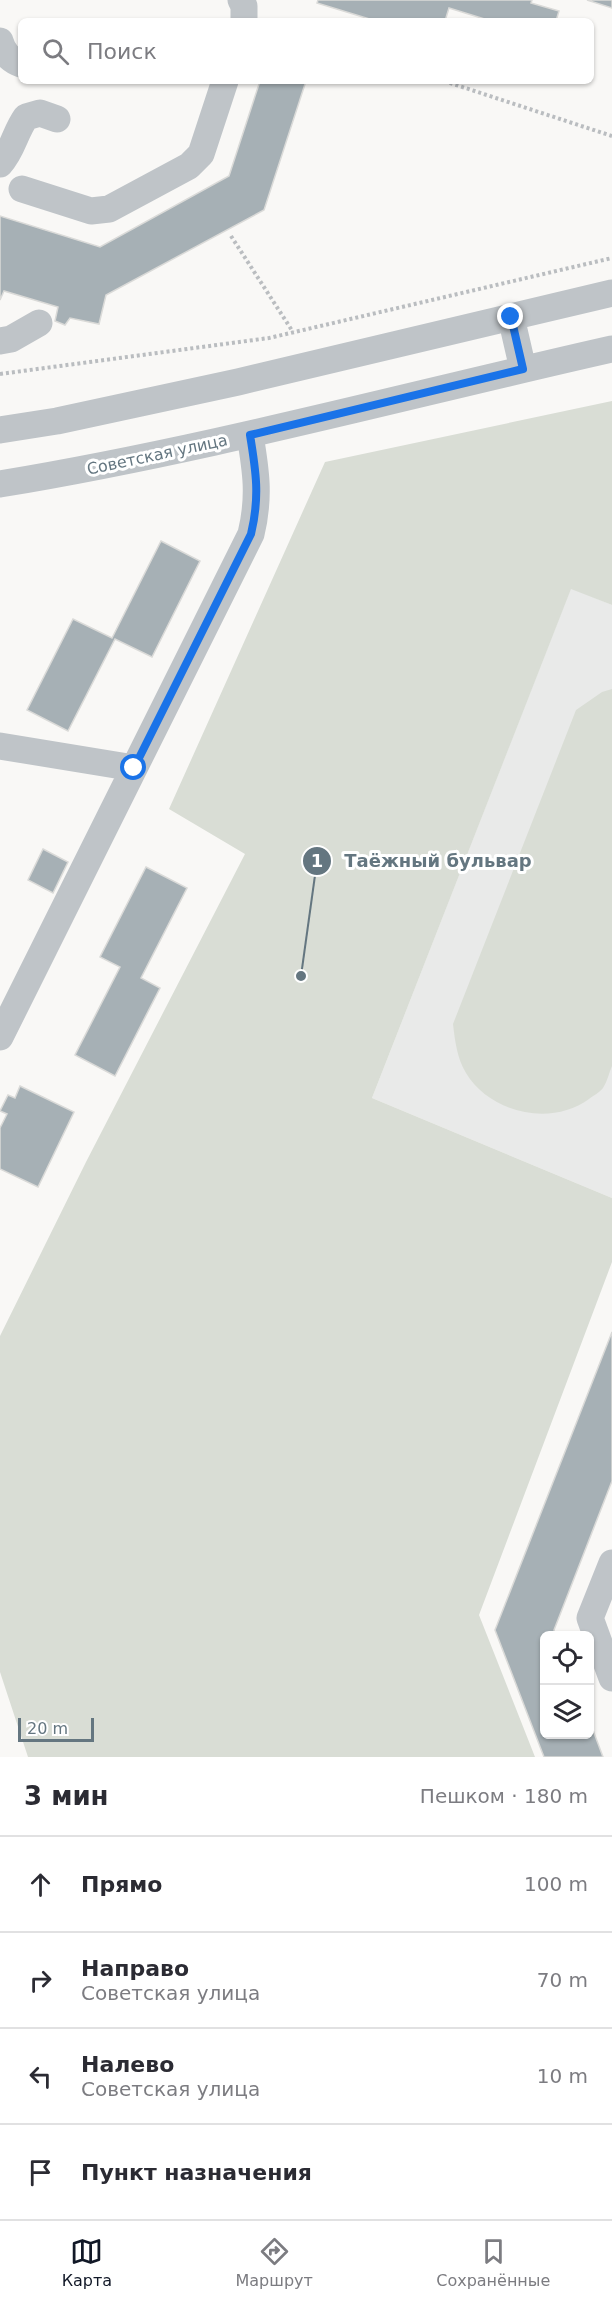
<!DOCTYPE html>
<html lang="ru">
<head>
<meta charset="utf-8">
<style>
	:root { --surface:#fff; --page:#f2f2f3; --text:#2b2b33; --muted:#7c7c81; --line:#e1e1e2; --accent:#111827 }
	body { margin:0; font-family:"DejaVu Sans",sans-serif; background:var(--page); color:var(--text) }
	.controls { position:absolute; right:18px; bottom:18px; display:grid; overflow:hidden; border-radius:9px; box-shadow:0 2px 4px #0004 }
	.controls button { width:54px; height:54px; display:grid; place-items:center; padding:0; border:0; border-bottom:2px solid var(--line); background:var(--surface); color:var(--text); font:30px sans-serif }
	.scale { position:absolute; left:18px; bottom:15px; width:76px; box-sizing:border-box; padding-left:6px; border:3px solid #647680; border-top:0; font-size:16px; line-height:21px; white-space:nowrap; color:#647680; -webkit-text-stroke:4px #fff; paint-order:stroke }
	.stop { position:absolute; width:18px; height:18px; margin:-14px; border:4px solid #1a73e8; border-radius:50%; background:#fff }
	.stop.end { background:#1a73e8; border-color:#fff; box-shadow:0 2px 6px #0008 }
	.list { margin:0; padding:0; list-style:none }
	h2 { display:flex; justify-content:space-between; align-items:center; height:78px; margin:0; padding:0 24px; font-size:26px }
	h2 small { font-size:20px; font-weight:400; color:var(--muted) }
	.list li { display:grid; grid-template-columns:39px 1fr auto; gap:18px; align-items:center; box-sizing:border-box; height:96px; padding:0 24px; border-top:2px solid var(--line) }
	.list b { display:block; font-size:22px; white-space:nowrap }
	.list p { margin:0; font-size:20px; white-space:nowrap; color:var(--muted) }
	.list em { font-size:20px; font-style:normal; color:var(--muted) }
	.icon { flex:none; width:33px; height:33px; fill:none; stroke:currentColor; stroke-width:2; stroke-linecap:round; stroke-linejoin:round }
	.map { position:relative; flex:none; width:612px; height:1757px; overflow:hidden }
	.search { position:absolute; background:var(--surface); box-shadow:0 2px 4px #0004; left:18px; right:18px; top:18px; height:66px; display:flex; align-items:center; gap:15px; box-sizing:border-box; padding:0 21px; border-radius:9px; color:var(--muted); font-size:22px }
	.sheet { height:462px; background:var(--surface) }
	nav { display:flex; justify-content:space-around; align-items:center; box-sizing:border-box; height:84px; border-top:2px solid var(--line); background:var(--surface); font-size:16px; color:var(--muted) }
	nav a { display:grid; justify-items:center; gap:3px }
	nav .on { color:var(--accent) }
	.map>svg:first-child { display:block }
	.built { fill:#e9eae9 }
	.green { fill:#d9ddd5 }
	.building { fill:#a6b0b5; stroke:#dadad8; stroke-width:1.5 }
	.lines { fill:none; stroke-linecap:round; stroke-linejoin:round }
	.path { stroke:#babdc0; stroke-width:4; stroke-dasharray:3 3; stroke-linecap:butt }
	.minor { stroke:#bfc4c8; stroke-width:27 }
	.route { stroke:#1a73e8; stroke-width:8 }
	.labels { text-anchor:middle; stroke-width:6; stroke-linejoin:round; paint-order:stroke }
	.street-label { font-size:16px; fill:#647680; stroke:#fff }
	.leader { fill:none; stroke:#647680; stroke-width:2 }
	.callout-dot { fill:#647680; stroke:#fff; stroke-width:2 }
	.mark-label { font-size:18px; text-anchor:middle; font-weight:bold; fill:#fff }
	.callout-label { font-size:18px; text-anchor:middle; font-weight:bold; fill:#647680; stroke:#fff; stroke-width:6; stroke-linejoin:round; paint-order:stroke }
</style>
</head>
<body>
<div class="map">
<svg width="612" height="1757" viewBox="0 0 612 1757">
	<rect width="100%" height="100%" fill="#f9f8f6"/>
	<path class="built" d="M571,588l41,17v593l-240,-100z"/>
	<path class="green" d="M612,401v204l-41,-16 -199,509 240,100v64l-133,353 56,142h-507l-28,-85v-336l86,-174 159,-308 -76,-45 156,-347z
		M612,689v377c-3,7 -5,16 -9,22 -3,4 -10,8 -14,11 -38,28 -99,14 -123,-26 -9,-15 -11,-32 -13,-49l123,-314 26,-18z"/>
	<path class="building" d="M318,0h214l-1,3 28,8 -3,10h-65l-42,-13 -4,13h-69l-59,-18z
		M587,0h25v8z
		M260,81h46l-42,129 -158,85 -7,29 -29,-6 -5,7 -10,-4 3,-14 -54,-16 -4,9v-84l100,31 129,-71z
		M161,541l39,20 -48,96 -37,-18 -47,92 -41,-21 46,-91 39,19z
		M43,849l25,13 -15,31 -25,-13z
		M146,867l41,21 -46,90 19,10 -45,88 -40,-21 45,-88 -20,-10z
		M20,1086l54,26 -36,75 -38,-18v-41l7,-14 -7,-3 8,-16 7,3z
		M612,1332v149l-58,149 2,6h-12v98h46v-12l13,35h-59l-49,-127z"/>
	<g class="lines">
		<path class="path" d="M444,81l168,55
			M231,236l62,96
			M0,374l269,-36 343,-80"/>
		<path class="minor" d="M241,0l3,6v15
			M0,41c3,11 10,19 21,23
			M0,164c13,-14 15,-32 26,-47l14,-4 17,6
			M22,189l69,22 18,-2 80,-43 12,-12 24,-73
			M511,317l12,52
			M0,341l11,-2 28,-16
			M0,430l57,-9 181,-39 374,-89
			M0,484c206,-34 408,-89 612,-135
			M0,746l134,22
			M0,1037l251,-503c9,-37 5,-63 -1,-99
			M612,1563l-22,55 22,60"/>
	</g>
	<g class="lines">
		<path class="route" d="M134,768l117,-234c9,-37 5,-63 -1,-99l273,-66 -12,-52"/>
	</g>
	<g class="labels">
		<g class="street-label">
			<text transform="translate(157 454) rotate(-12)" y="6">Советская улица</text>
		</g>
	</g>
	<path class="leader" d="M301 976L317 861"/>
	<g class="callout-dot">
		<circle cx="301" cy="976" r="6"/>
		<circle cx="317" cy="861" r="15"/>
	</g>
	<g class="mark-label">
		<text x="317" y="867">1</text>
	</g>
	<g class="callout-label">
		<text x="438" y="867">Таёжный бульвар</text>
	</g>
</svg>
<div class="controls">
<button><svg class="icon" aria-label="locate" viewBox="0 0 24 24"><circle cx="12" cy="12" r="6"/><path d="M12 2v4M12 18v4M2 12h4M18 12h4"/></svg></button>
<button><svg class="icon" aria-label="layers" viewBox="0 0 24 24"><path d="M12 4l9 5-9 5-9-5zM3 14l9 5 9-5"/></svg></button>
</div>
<div class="scale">20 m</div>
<div class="stop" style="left:134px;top:768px"></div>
<div class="stop end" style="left:511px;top:317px"></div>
<div class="search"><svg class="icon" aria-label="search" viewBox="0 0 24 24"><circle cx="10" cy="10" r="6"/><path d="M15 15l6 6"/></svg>Поиск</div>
</div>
<section class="sheet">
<h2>3 мин<small>Пешком · 180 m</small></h2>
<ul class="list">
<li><svg class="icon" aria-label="ahead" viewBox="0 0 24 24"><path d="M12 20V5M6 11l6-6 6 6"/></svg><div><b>Прямо</b></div><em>100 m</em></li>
<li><svg class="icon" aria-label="right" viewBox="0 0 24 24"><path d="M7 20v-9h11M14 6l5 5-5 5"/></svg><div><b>Направо</b><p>Советская улица</p></div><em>70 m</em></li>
<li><svg class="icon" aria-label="left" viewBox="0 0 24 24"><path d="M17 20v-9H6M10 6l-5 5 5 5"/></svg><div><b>Налево</b><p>Советская улица</p></div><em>10 m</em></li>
<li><svg class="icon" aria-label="arrive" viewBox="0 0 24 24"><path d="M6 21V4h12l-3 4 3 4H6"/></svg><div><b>Пункт назначения</b></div></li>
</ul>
</section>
<nav>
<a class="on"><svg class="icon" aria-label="map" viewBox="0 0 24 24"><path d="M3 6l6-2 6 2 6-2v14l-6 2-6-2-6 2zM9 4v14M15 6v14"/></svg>Карта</a>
<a><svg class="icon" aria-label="directions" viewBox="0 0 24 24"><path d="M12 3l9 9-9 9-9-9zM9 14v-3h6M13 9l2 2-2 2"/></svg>Маршрут</a>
<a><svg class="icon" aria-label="saved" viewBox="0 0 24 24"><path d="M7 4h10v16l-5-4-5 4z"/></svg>Сохранённые</a>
</nav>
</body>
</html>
